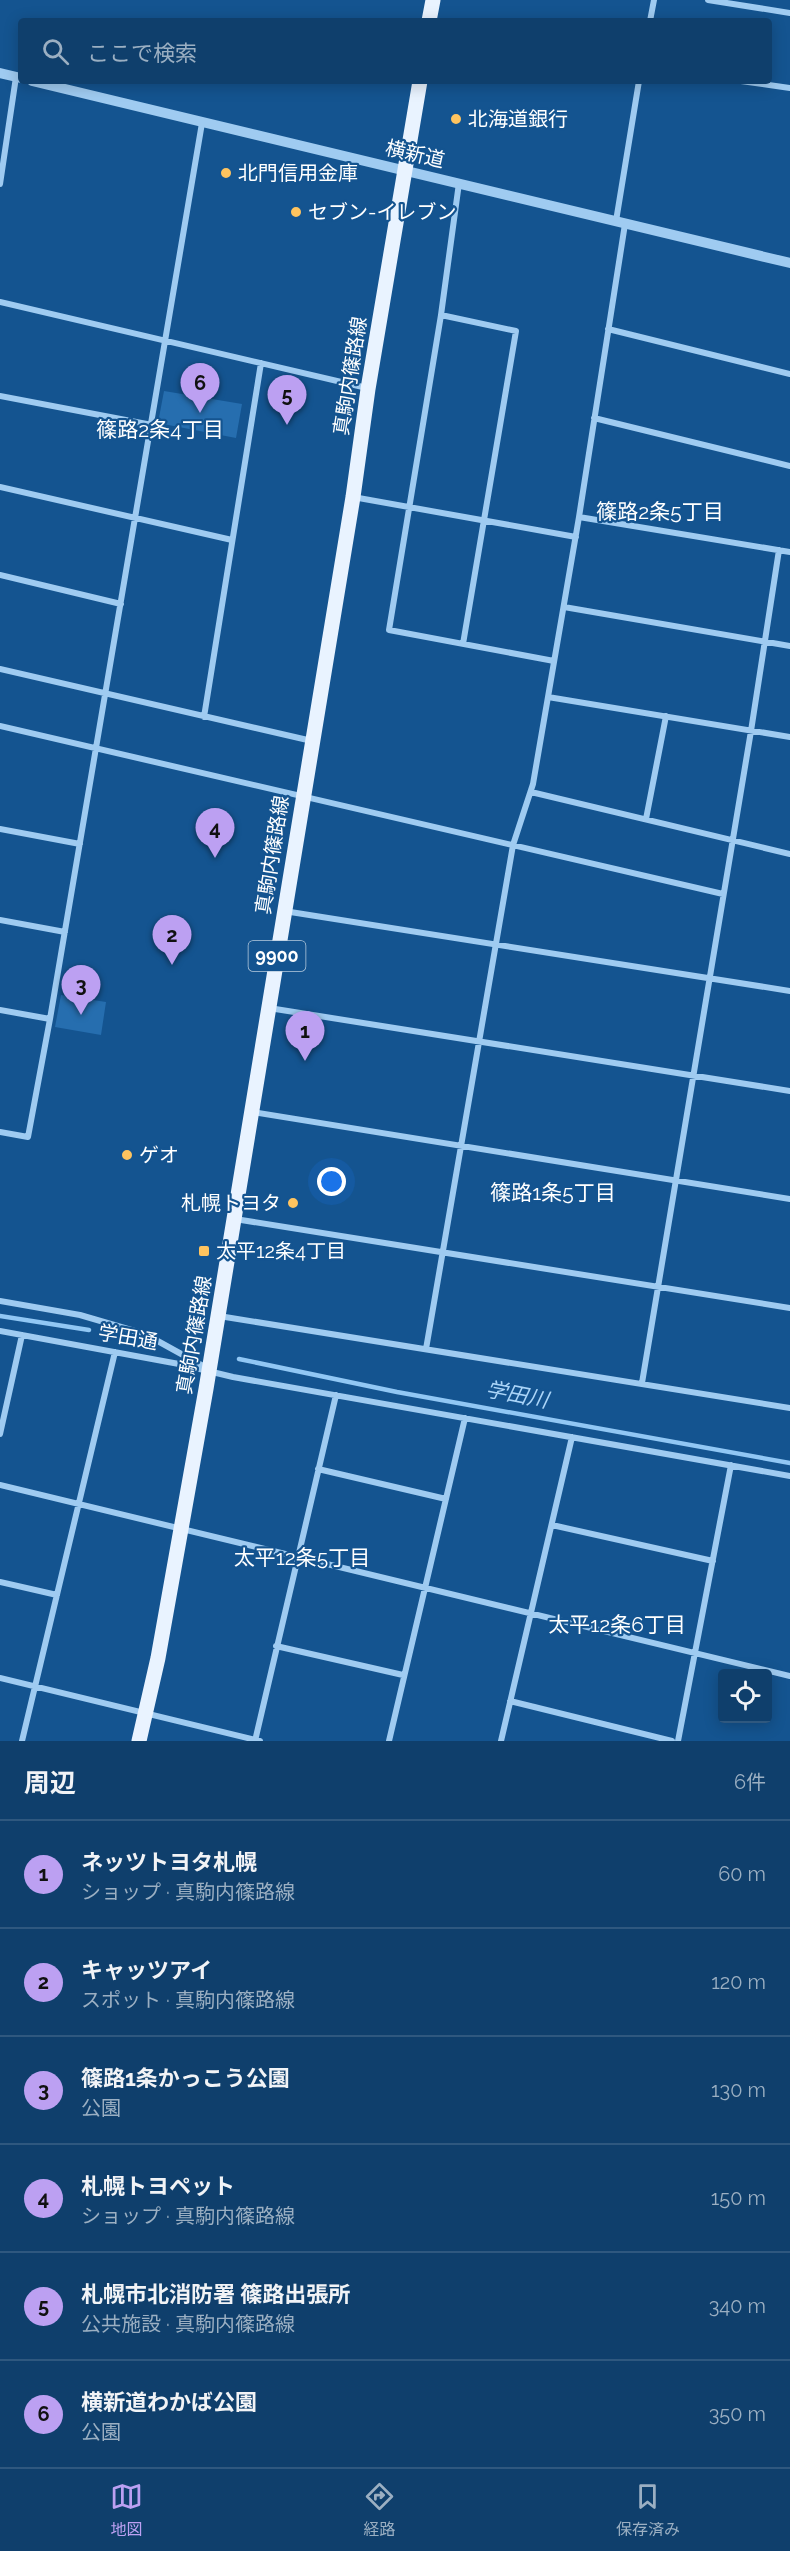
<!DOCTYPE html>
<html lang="ja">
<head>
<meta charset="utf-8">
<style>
	:root { --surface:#0f3f6c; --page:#1d4a74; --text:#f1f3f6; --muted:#9bafc2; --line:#2f587f; --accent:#bca0f2 }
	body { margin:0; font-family:Raleway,"Noto Sans JP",sans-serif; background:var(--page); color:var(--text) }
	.controls { position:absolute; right:18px; bottom:18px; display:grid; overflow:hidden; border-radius:6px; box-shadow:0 3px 15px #0003 }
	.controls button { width:54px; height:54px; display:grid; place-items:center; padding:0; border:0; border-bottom:2px solid var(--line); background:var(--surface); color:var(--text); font:30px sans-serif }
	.you { position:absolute; left:332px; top:1182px; width:21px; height:21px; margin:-15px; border:4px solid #fff; border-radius:50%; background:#1a73e8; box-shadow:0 0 0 9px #1a73e833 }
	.badge { display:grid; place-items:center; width:39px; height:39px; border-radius:50%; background:var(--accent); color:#111; font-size:20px; font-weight:700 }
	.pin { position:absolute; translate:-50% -50px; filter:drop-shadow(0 2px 3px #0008) }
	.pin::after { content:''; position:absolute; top:32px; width:21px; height:18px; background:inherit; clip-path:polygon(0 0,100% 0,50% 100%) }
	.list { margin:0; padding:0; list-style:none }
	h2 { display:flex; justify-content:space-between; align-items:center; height:78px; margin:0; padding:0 24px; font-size:26px }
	h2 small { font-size:20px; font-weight:400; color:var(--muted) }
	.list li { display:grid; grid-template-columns:39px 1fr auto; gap:18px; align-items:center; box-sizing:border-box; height:108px; padding:0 24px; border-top:2px solid var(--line) }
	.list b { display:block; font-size:22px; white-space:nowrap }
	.list p { margin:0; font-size:20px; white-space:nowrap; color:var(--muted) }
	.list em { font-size:20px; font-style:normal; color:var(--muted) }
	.icon { flex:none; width:33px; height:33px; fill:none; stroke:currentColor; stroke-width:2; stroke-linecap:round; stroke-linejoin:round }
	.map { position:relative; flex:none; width:790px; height:1741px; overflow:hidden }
	.search { position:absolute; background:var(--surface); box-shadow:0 3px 15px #0003; left:18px; right:18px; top:18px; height:66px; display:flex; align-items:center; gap:15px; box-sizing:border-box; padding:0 21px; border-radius:6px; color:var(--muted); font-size:22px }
	.sheet { height:726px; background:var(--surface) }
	nav { display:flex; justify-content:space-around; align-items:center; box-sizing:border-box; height:84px; border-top:2px solid var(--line); background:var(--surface); font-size:16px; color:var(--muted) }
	nav a { display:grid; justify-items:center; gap:3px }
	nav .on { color:var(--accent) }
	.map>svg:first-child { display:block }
	.green { fill:#266eaf }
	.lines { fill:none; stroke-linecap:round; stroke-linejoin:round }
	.stream { stroke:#91c7f4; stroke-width:4.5 }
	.minor { stroke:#9fcbf1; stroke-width:6 }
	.tertiary { stroke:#9fcbf1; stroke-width:10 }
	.primary { stroke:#e9f3ff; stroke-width:15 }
	.poi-dot { fill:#ffc45f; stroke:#145490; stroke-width:2 }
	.labels { text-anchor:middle; stroke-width:4.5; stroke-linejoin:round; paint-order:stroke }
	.shield { fill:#145490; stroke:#b8ccde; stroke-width:1.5 }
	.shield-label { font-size:18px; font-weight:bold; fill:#fff }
	.poi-label { font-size:20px; fill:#fff; stroke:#145490; text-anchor:start }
	.street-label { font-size:20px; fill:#fff; stroke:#145490 }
	.neighbourhood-label { font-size:21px; fill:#fff; stroke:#145490 }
	.water-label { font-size:21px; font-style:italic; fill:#abd5f8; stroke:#145490 }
</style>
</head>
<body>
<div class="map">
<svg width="790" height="1741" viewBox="0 0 790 1741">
	<rect width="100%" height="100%" fill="#145490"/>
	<path class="green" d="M164,391l78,13 -6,34 -78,-15z
		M61,995l45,7 -5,33 -46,-8z"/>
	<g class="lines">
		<path class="stream" d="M0,1316l89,14
			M239,1359l158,33 393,71"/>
		<path class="minor" d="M708,0l82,13
			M650,21l4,-21
			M741,81l49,7
			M459,183l-18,132 -52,315 165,31
			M0,184l16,-107
			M616,221l23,-140
			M0,302l367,86
			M441,315l75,16 -53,313
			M608,329l182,45
			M0,396l152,29
			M594,418l196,48
			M0,487l232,53
			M353,497l223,40
			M579,517l46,-293
			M0,575l121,29
			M564,607l226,39
			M0,669l312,72
			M548,697l242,40
			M204,717l57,-354
			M0,726l723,168
			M531,792l259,62
			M646,819l20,-103
			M0,829l80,15
			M284,911l506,80
			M0,920l65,12
			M269,1008l521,83
			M0,1010l50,9 152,-896
			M252,1112l538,87
			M0,1132l28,5 22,-118
			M235,1219l555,89
			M0,1301l80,14 65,19 58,32
			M219,1316l571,92
			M0,1331l179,33 54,13 557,99
			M426,1349l87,-504 20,-61 46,-267 211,35
			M642,1383l109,-652 28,-181
			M0,1434l22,-99
			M318,1469l128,30
			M0,1485l790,191
			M552,1525l161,36
			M0,1582l57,13
			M276,1646l127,29
			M0,1678l260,63
			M510,1701l162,40
			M22,1741l93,-389
			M255,1741l81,-346
			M389,1741l76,-323
			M501,1741l71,-304
			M678,1741l53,-276"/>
		<path class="tertiary" d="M0,73l21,5
			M32,81l758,182"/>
		<path class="primary" d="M429,21l4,-21
			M139,1741l19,-83 48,-269 147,-892 15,-108 52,-308"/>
	</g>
	<g class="poi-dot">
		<circle cx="456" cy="119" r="6"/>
		<circle cx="226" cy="173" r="6"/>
		<circle cx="296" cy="212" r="6"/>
		<circle cx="127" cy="1155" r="6"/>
		<circle cx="293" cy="1203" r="6"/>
		<rect x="198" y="1245" width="12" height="12" rx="3"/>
	</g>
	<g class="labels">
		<rect class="shield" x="248.5" y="941" width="57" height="30" rx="4.5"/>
		<g class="shield-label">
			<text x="277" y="962">9900</text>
		</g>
		<g class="poi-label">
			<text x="468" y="126">北海道銀行</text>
			<text x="238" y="180">北門信用金庫</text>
			<text x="308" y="219">セブン-イレブン</text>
			<text x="139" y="1162">ゲオ</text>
			<text x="281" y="1210" text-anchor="end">札幌トヨタ</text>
			<text x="216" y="1258">太平12条4丁目</text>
		</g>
		<g class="street-label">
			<text transform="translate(415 154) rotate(13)" y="7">横新道</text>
			<text transform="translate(350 376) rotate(-81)" y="7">真駒内篠路線</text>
			<text transform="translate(272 855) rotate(-81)" y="7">真駒内篠路線</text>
			<text transform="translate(194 1335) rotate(-80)" y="7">真駒内篠路線</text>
			<text transform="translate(128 1337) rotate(10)" y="7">学田通</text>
		</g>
		<g class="neighbourhood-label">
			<text x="160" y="437">篠路2条4丁目</text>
			<text x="660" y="519">篠路2条5丁目</text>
			<text x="553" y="1200">篠路1条5丁目</text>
			<text x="302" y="1565">太平12条5丁目</text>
			<text x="617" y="1632">太平12条6丁目</text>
		</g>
		<g class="water-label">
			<text transform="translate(517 1395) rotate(11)" y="7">学田川</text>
		</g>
	</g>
</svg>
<div class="controls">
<button><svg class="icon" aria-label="locate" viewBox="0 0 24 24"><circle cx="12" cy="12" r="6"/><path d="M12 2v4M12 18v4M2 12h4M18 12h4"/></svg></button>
</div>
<div class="you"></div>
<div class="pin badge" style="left:305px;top:1061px">1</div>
<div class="pin badge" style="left:172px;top:965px">2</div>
<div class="pin badge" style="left:81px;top:1015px">3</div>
<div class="pin badge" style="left:215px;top:858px">4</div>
<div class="pin badge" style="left:287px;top:425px">5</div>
<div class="pin badge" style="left:200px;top:413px">6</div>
<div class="search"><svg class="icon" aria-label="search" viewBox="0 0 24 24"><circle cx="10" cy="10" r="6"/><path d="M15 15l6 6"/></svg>ここで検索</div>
</div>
<section class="sheet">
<h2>周辺<small>6件</small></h2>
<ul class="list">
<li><span class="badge">1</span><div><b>ネッツトヨタ札幌</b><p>ショップ · 真駒内篠路線</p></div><em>60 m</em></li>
<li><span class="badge">2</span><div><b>キャッツアイ</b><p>スポット · 真駒内篠路線</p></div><em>120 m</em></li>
<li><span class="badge">3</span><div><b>篠路1条かっこう公園</b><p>公園</p></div><em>130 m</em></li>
<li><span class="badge">4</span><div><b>札幌トヨペット</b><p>ショップ · 真駒内篠路線</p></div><em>150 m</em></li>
<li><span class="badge">5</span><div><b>札幌市北消防署 篠路出張所</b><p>公共施設 · 真駒内篠路線</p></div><em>340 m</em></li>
<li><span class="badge">6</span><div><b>横新道わかば公園</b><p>公園</p></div><em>350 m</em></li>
</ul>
</section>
<nav>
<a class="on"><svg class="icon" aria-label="map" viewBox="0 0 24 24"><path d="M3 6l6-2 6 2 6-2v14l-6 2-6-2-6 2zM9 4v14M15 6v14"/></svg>地図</a>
<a><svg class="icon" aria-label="directions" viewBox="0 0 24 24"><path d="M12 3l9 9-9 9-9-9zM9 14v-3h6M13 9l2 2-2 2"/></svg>経路</a>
<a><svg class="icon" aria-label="saved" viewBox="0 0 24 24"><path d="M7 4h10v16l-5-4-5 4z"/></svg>保存済み</a>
</nav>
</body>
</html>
